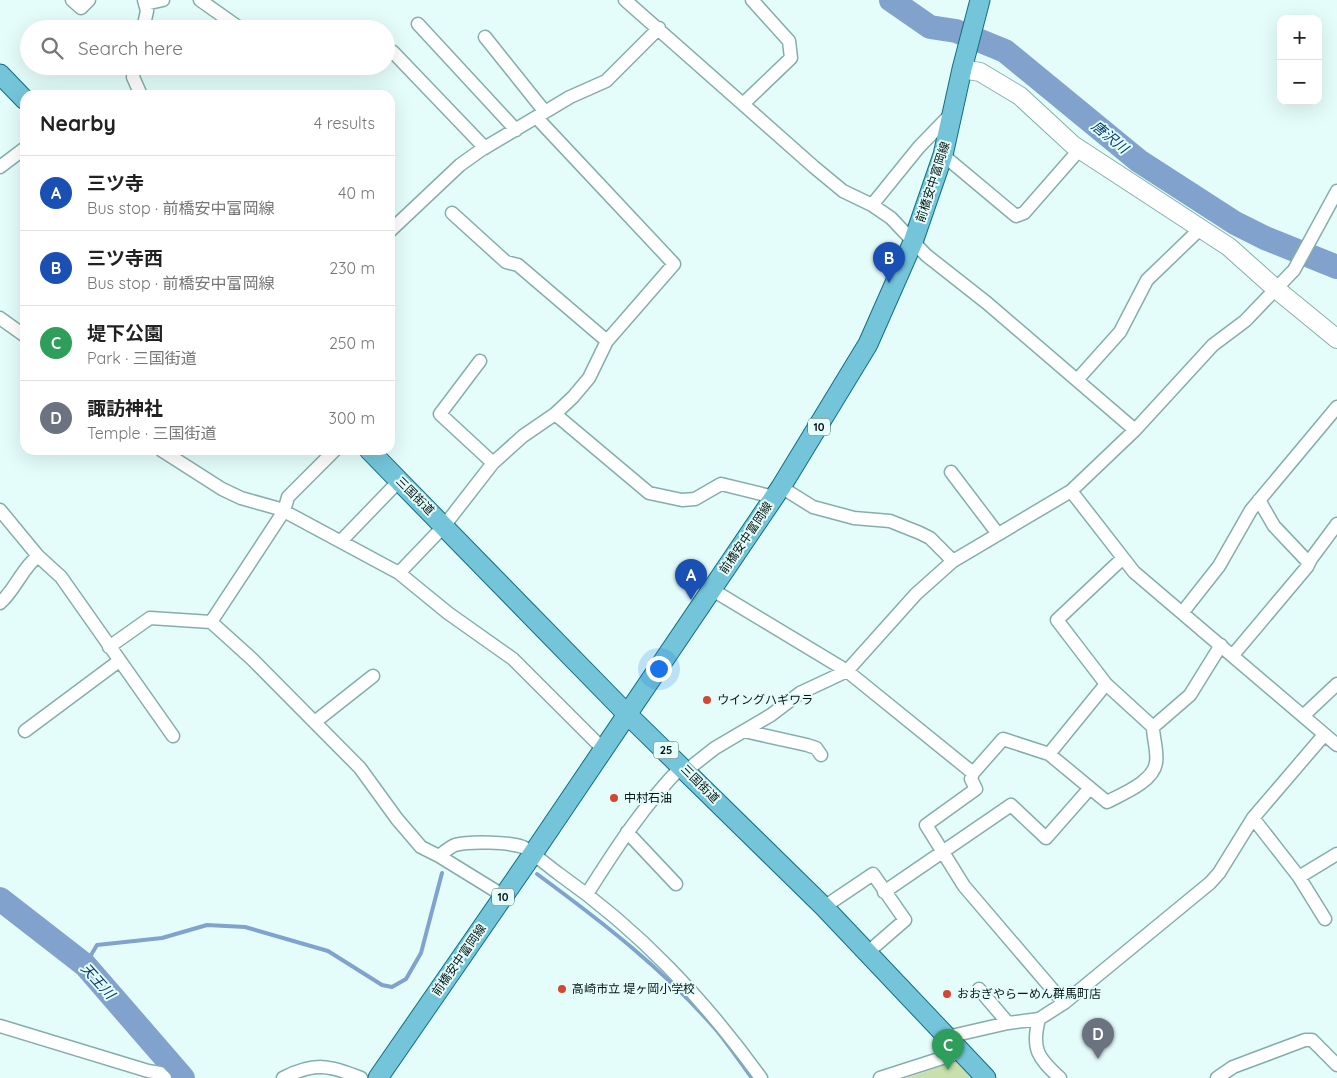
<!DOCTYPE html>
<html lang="en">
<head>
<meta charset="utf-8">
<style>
	:root { --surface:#fff; --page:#f2f2f2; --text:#222; --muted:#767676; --line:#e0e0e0; --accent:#111827 }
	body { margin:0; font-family:Quicksand,"Noto Sans JP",sans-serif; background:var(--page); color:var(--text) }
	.controls { position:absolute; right:15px; top:15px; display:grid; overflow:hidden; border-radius:10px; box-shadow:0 5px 20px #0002 }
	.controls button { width:45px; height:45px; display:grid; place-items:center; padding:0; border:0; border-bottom:1px solid var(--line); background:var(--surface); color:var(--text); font:25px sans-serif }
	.you { position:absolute; left:658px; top:668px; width:18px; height:18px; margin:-12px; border:4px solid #fff; border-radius:50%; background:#1a73e8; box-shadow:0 0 0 8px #1a73e833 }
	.badge { display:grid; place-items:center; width:32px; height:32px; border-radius:50%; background:var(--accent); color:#fff; font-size:16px; font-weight:700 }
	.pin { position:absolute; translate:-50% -41px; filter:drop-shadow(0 1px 2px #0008) }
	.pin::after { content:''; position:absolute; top:26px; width:18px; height:15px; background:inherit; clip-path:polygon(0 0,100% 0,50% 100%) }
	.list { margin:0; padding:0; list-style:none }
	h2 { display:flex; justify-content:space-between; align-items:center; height:65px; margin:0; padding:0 20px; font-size:21px }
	h2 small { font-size:16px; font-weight:400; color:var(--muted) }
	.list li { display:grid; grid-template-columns:32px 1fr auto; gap:15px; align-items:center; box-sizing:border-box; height:75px; padding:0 20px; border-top:1px solid var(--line) }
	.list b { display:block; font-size:19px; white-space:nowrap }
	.list p { margin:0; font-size:16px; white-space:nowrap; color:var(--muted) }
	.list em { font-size:16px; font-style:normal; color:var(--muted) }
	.icon { flex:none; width:28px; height:28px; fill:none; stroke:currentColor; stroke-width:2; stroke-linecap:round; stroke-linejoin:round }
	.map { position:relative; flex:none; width:1337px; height:1078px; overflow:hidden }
	.search { position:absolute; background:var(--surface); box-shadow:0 5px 20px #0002; left:20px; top:20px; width:375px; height:55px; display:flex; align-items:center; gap:12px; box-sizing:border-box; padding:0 18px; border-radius:28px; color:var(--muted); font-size:19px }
	.panel { position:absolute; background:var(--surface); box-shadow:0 5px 20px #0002; left:20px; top:90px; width:375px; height:365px; border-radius:15px }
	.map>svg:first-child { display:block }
	.green { fill:#c9dfad }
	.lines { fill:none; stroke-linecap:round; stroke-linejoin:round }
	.stream { stroke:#80a2cd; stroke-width:4 }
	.river { stroke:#80a2cd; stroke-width:24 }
	.street-casing { stroke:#85aeab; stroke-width:15 }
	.secondary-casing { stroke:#85aeab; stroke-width:20 }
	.primary-casing { stroke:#116e85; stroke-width:21 }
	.street { stroke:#fff; stroke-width:12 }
	.secondary { stroke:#fff; stroke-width:18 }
	.primary { stroke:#74c5da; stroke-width:19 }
	.poi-dot { fill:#d34732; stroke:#e4fdfb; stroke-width:2 }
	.labels { text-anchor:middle; stroke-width:4; stroke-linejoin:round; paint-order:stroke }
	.shield { fill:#e4fdfb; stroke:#485a59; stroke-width:1 }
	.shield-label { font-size:11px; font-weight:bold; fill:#051413 }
	.street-label { font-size:12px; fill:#051413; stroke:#e4fdfb }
	.poi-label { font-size:12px; fill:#051413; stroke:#e4fdfb; text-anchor:start }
	.water-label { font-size:14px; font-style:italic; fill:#04376b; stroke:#e4fdfb }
</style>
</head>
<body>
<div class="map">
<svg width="1337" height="1078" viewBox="0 0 1337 1078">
	<rect width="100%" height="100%" fill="#e4fdfb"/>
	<path class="green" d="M957,1061l17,17h-68z"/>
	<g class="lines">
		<path class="stream" d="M537,874c64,47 129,97 181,158 12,15 23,31 34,46
			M85,965l12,-20 65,-7 45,-13 38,2 83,24 54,34 10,2 14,-8 15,-26 21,-80"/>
		<path class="river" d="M891,0l39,27 26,4 49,20 134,110 96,62 30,15 72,29
			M0,899l85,66 98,113"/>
		<g class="street-casing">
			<path id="street" d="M72,0l9,8 8,-8
				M200,0l41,29
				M625,0l189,167 29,24 29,14 19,13 35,37 61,48 148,127
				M145,4l18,-4
				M418,24l98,106
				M143,29l4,-18 -3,-11
				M485,37l60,75
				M386,49l7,3 92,96
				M135,66l-2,11 8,18
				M743,104l48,-46 -2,-17 -37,-41
				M943,155l73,61 8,-3 56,-64
				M0,167l25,-19
				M872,205l47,-58 33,-34
				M452,213l54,49 12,3 89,76
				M390,231l70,-66 21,-15 89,-53 36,-16 53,-53
				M0,318l25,18
				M480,361l-40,53 53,49
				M1077,380l43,-48 27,-52 54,-52
				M555,414l94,79 33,7 13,-1 26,-15 53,13
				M161,450l61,39 19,9 39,11 119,64 49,40 65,46 91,91
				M951,472l47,62
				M781,487l32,20 41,11 36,3 30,12 10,5 23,23
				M1071,491l63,81 203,173
				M1259,500l15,26 35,37
				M0,510l38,46 23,21 112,159
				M341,541l58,-60
				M1123,558l-66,62 49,64 47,43
				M399,573l45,-47 49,-63 30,-27 32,-22 18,-17 16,-19 18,-37 67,-77 -137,-146
				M711,589l136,82 126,102
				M0,603c16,-14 22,-35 38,-47
				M1182,613l37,-47 32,-56 86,-103
				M211,622l73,-111 4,-14 47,-47
				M109,647l41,-29 61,4 42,38 107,108 37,51 24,28 18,9 65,40
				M1233,655l74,-88 4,-8 26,-35
				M1303,716l34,-32
				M316,721l57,-45
				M25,731l94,-70
				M744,731l63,14 9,3 5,7
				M1049,754l57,-70
				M687,770l28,-22 56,-33 29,-22 47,-22 69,-77 37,-33 118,-70 64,-61 78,-85 32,-24 49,-51 43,-79
				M1253,818l46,59 26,42
				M627,832l49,52
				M439,856c5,-4 11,-9 16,-11 15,-4 54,-3 68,2 6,3 29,22 36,27 81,57 144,124 202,204
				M1299,877l38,-23
				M884,892l127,-87 35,33 44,-50
				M587,894c29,-46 57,-89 95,-128
				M824,907l49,-33 32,46 -38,33
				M979,989l29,34
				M1064,1003l-100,-117 -38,-61 50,-36 -5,-10 2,-6 30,-34 46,15 58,48c15,-8 46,-20 49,-39 2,-11 -3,-25 -3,-36l37,-32 31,-50
				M1039,1019c-8,30 -1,39 21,59
				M0,1026l148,45 12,2 5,5
				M947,1037l61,-14 31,-4 25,-16 146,-120 9,-10 34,-55 71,-83
				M283,1078c31,-16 47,-13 78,0
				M880,1078l81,-26
				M1217,1078l16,-11 72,-27h7l25,25"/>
		</g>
		<g class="secondary-casing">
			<path id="secondary" d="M962,69l18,3 40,24 53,49 156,102 47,42 61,50"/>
		</g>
		<g class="primary-casing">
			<path id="primary" d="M0,74l25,26
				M369,450l258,264 197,193 162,171
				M378,1078l154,-223 249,-368 87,-143 45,-102 30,-87 19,-86 18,-69"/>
		</g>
		<use href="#street" class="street"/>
		<use href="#secondary" class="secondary"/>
		<use href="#primary" class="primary"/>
	</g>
	<g class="poi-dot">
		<circle cx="707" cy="700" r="5"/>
		<circle cx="614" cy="798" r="5"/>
		<circle cx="562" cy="989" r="5"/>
		<circle cx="947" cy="994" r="5"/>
	</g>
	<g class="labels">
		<g class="shield">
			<rect x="808" y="418.5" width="22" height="17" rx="4"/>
			<rect x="653.5" y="741.5" width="25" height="17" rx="4"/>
			<rect x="492" y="888.5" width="22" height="17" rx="4"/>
		</g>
		<g class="shield-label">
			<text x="819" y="431">10</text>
			<text x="666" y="754">25</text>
			<text x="503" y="901">10</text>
		</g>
		<g class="street-label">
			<text transform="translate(933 182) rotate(-72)" y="4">前橋安中富岡線</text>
			<text transform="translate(415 496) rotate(45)" y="4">三国街道</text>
			<text transform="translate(746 538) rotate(-56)" y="4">前橋安中富岡線</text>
			<text transform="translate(700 784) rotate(45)" y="4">三国街道</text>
			<text transform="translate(459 960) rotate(-55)" y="4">前橋安中富岡線</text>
		</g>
		<g class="poi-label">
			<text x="717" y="704">ウイングハギワラ</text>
			<text x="624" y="802">中村石油</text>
			<text x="572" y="993">高崎市立 堤ヶ岡小学校</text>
			<text x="957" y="998">おおぎやらーめん群馬町店</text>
		</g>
		<g class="water-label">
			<text transform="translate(1110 137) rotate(39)" y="5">唐沢川</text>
			<text transform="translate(98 981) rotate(48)" y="5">天王川</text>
		</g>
	</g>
</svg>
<div class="controls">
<button>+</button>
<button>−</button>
</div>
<div class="you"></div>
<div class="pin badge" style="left:691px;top:600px;background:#1a4fb4">A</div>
<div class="pin badge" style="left:889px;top:283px;background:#1a4fb4">B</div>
<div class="pin badge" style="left:948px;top:1070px;background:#2e9e5b">C</div>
<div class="pin badge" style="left:1098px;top:1059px;background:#6b7280">D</div>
<div class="search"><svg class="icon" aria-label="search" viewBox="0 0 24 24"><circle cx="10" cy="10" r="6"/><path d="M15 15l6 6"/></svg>Search here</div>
<section class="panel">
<h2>Nearby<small>4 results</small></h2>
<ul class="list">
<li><span class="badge" style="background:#1a4fb4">A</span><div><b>三ツ寺</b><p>Bus stop · 前橋安中富岡線</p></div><em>40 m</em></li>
<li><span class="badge" style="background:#1a4fb4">B</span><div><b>三ツ寺西</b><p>Bus stop · 前橋安中富岡線</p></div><em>230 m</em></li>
<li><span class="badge" style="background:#2e9e5b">C</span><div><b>堤下公園</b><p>Park · 三国街道</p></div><em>250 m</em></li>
<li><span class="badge" style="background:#6b7280">D</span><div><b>諏訪神社</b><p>Temple · 三国街道</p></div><em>300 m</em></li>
</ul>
</section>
</div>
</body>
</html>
